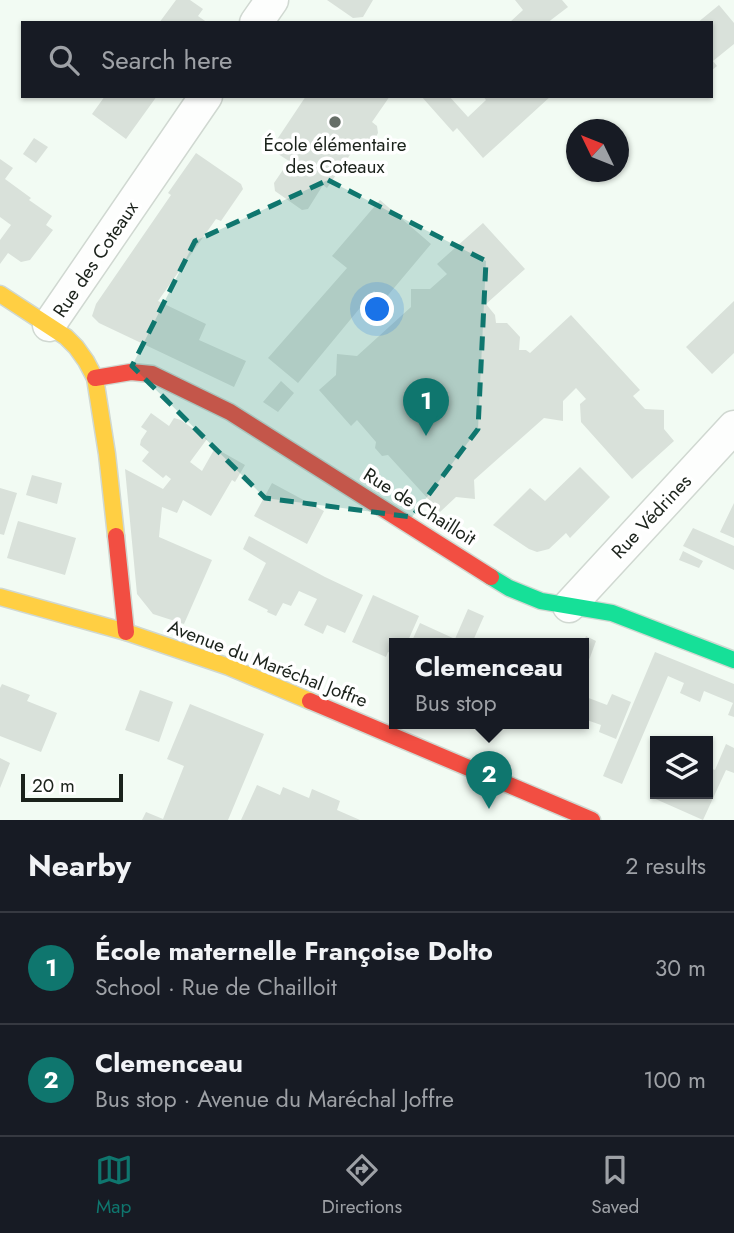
<!DOCTYPE html>
<html lang="en">
<head>
<meta charset="utf-8">
<style>
	:root { --surface:#171b24; --page:#242831; --text:#f1f3f6; --muted:#9ea1a6; --line:#363941; --accent:#0f766e }
	body { margin:0; font-family:Jost,sans-serif; background:var(--page); color:var(--text) }
	.controls { position:absolute; right:21px; bottom:21px; display:grid; overflow:hidden; border-radius:0px; box-shadow:0 2px 5px #0004 }
	.controls button { width:63px; height:63px; display:grid; place-items:center; padding:0; border:0; border-bottom:2px solid var(--line); background:var(--surface); color:var(--text); font:35px sans-serif }
	.compass { position:absolute; left:566px; top:119px; width:63px; height:63px; border-radius:50%; background:var(--surface); box-shadow:0 2px 5px #0004; rotate:313deg }
	.scale { position:absolute; left:21px; bottom:18px; width:102px; box-sizing:border-box; padding-left:7px; border:4px solid #1b221b; border-top:0; font-size:19px; line-height:24px; white-space:nowrap; color:#1b221b; -webkit-text-stroke:5px #fff; paint-order:stroke }
	.you { position:absolute; left:378px; top:310px; width:24px; height:24px; margin:-18px; border:5px solid #fff; border-radius:50%; background:#1a73e8; box-shadow:0 0 0 10px #1a73e833 }
	.badge { display:grid; place-items:center; width:46px; height:46px; border-radius:50%; background:var(--accent); color:#fff; font-size:23px; font-weight:700 }
	.pin { position:absolute; translate:-50% -58px; filter:drop-shadow(0 2px 4px #0008) }
	.pin::after { content:''; position:absolute; top:37px; width:24px; height:21px; background:inherit; clip-path:polygon(0 0,100% 0,50% 100%) }
	.popup { position:absolute; left:389px; top:638px; width:200px; height:91px; box-sizing:border-box; display:grid; place-content:center; border-radius:0px; background:var(--surface); filter:drop-shadow(0 2px 5px #0005); font-size:23px; white-space:nowrap; color:var(--muted) }
	.popup b { font-size:26px; color:var(--text) }
	.popup::after { content:''; position:absolute; left:50%; top:100%; margin-left:-14px; border:14px solid transparent; border-top-color:var(--surface) }
	.list { margin:0; padding:0; list-style:none }
	h2 { display:flex; justify-content:space-between; align-items:center; height:91px; margin:0; padding:0 28px; font-size:30px }
	h2 small { font-size:23px; font-weight:400; color:var(--muted) }
	.list li { display:grid; grid-template-columns:46px 1fr auto; gap:21px; align-items:center; box-sizing:border-box; height:112px; padding:0 28px; border-top:2px solid var(--line) }
	.list b { display:block; font-size:26px; white-space:nowrap }
	.list p { margin:0; font-size:23px; white-space:nowrap; color:var(--muted) }
	.list em { font-size:23px; font-style:normal; color:var(--muted) }
	.icon { flex:none; width:38px; height:38px; fill:none; stroke:currentColor; stroke-width:2; stroke-linecap:round; stroke-linejoin:round }
	.map { position:relative; flex:none; width:734px; height:820px; overflow:hidden }
	.search { position:absolute; background:var(--surface); box-shadow:0 2px 5px #0004; left:21px; right:21px; top:21px; height:77px; display:flex; align-items:center; gap:18px; box-sizing:border-box; padding:0 24px; border-radius:0px; color:var(--muted); font-size:26px }
	.sheet { height:315px; background:var(--surface) }
	nav { display:flex; justify-content:space-around; align-items:center; box-sizing:border-box; height:98px; border-top:2px solid var(--line); background:var(--surface); font-size:19px; color:var(--muted) }
	nav a { display:grid; justify-items:center; gap:4px }
	nav .on { color:var(--accent) }
	.map>svg:first-child { display:block }
	.building { fill:#d9e1da }
	.lines { fill:none; stroke-linecap:round; stroke-linejoin:round }
	.street-casing { stroke:#d0d8d1; stroke-width:35 }
	.fast-casing { stroke:#d0d8d1; stroke-width:19 }
	.slow-casing { stroke:#d0d8d1; stroke-width:19 }
	.jam-casing { stroke:#d0d8d1; stroke-width:19 }
	.street { stroke:#fdfefd; stroke-width:32 }
	.fast { stroke:#16e098; stroke-width:16 }
	.slow { stroke:#ffcf43; stroke-width:16 }
	.jam { stroke:#f24e42; stroke-width:16 }
	.marked { fill:#0f766e; fill-opacity:0.2; stroke:#0f766e; stroke-width:5; stroke-dasharray:14 9; stroke-linejoin:round }
	.poi-dot { fill:#666e67; stroke:#fff; stroke-width:2.5 }
	.labels { text-anchor:middle; stroke-width:7; stroke-linejoin:round; paint-order:stroke }
	.poi-label { font-size:19px; fill:#1b221b; stroke:#fff }
	.street-label { font-size:19px; fill:#1b221b; stroke:#fff }
</style>
</head>
<body>
<div class="map">
<svg width="734" height="820" viewBox="0 0 734 820">
	<rect width="100%" height="100%" fill="#f2fbf3"/>
	<path class="building" d="M176,0h14l13,9 -5,7 10,7h-49z
		M327,0h46l-10,17 -10,1z
		M515,0h47l6,7 -21,16h-38l14,-13z
		M719,5l15,18v21l-21,17 4,5 -6,5v-48h-14z
		M105,96h52l-31,43 -34,-25z
		M306,96h84l-18,26 5,4 1,7 -9,16 -10,3 -5,-3 -27,39 -4,-3 -15,24 -6,1 -27,-19 -1,-8 15,-22 -14,-9 -1,-8z
		M421,96h28l19,21 18,-17 -3,-4h68l-68,62 -26,-30 -4,4z
		M34,138l14,9 -12,16 -13,-9z
		M196,153l45,31 2,5 -22,32 -5,-2 -58,82 48,23 -7,16 47,21 -12,26 -135,-64 -7,-7 4,-12 75,-109 -3,-2z
		M0,159l13,9 -8,11 26,19 -2,2 23,16 -6,9 7,5 -23,30 -9,2 -13,-9 -8,11v-24l11,-15 -11,-8z
		M380,200l51,44 -47,56 -10,-9 -76,92 -30,-25 79,-90 -15,-12z
		M483,223l42,46 -39,35 9,11 1,8h11l13,14 -1,13h7l4,3 41,-38 69,75 -7,6 12,13 19,1v19l10,12 -42,38 -51,-57 -1,-18 6,-5 -10,-11 -13,13v20l-19,-3 -70,62 1,19 -19,-2 -16,15 -52,-57 -6,1 -7,-8 1,-6 -19,-22 -6,6 -32,-36 17,-15 1,-21 20,2 54,-49v-18h19l17,-15 -10,-10z
		M734,301v52l-22,21 -26,-27z
		M281,381l13,12 -16,19 -15,-10z
		M151,413l18,13 5,-8 7,2 26,19 -17,23 12,9 13,-23 30,17 -10,17 -3,-2 -21,36 -28,-16 -6,13 -15,-6 -3,30 53,23 -28,64 -31,-10 -16,-20 -12,-125 38,20 8,-10 -5,-4 -3,3 -21,-17 7,-9 -9,-7 1,-5 6,-9 -6,-4z
		M580,467l30,30 -40,41 -4,-5 -17,16 -12,3 -8,-3 -36,-24 37,-37 15,13z
		M32,475l30,8 -5,21 -31,-9z
		M272,483l52,28 -17,33 -53,-28z
		M0,488l17,5 -13,42 -4,-1z
		M734,503v35l-14,-6z
		M18,521l58,17 -11,37 -58,-17z
		M693,528l41,18v24l-51,-24z
		M249,536l76,41 38,18 -18,38 -18,-8 -4,9 -19,-9 13,-26 -18,-8 -8,15 -8,-3 -7,13 -9,-4 1,-2 -20,-10 18,-37 -23,-14z
		M683,551l20,10 -4,7 -20,-8z
		M373,595l46,21 -12,27h-13v11l-6,-2 -2,5 -34,-15z
		M468,609l16,7 -12,27h-61l9,-20 35,16z
		M586,636l10,5 -12,33v-32z
		M655,652l79,32v33l-6,-2 5,-12 -29,-12 -4,11 -20,-9 4,-10 -16,-7 -46,108 -19,-8z
		M2,684l28,11 -3,6 30,12 -16,39 -41,-16v-48z
		M584,689l4,1 -2,7 21,8 5,-11 19,8 -15,37 -17,-7 2,-7 -17,-6z
		M140,690l33,12 -14,40 -34,-12z
		M190,704l74,30 -36,86h-86l4,-8 17,7 21,-53 -17,-7z
		M471,723h17l4,3 -2,6z
		M726,744l8,4v25l-8,-3 -23,50 -52,-23 4,-8v5h53v-27l7,3z
		M0,758l10,5 -10,25z
		M257,785l23,10 3,-8 26,11 3,-9 28,12 -3,9 23,10h-119z"/>
	<g class="lines">
		<g class="street-casing">
			<path id="street" d="M256,23l16,-23
				M49,325l157,-229
				M569,606l165,-179"/>
		</g>
		<g class="fast-casing">
			<path id="fast" d="M491,577l18,11 32,13 71,12 122,47"/>
		</g>
		<g class="slow-casing">
			<path id="slow" d="M0,294l66,43 10,10 10,14 9,17 12,76 9,82
				M0,597l126,35 103,35 81,34"/>
		</g>
		<g class="jam-casing">
			<path id="jam" d="M95,378l36,-6 21,2 78,38 261,165
				M116,536l10,96
				M310,701l282,119"/>
		</g>
		<use href="#street" class="street"/>
		<use href="#fast" class="fast"/>
		<use href="#slow" class="slow"/>
		<use href="#jam" class="jam"/>
	</g>
	<path class="marked" d="M328,180l158,81 -8,168 -66,88 -147,-19 -133,-132 63,-125z"/>
	<circle class="poi-dot" cx="335" cy="122" r="7"/>
	<g class="labels">
		<g class="poi-label">
			<text x="335" y="151">École élémentaire<tspan x="335" dy="22">des Coteaux</tspan></text>
		</g>
		<g class="street-label">
			<text transform="translate(95 259) rotate(-56)" y="7">Rue des Coteaux</text>
			<text transform="translate(420 506) rotate(32)" y="7">Rue de Chailloit</text>
			<text transform="translate(651 516) rotate(-47)" y="7">Rue Védrines</text>
			<text transform="translate(268 663) rotate(21)" y="7">Avenue du Maréchal Joffre</text>
		</g>
	</g>
</svg>
<div class="controls">
<button><svg class="icon" aria-label="layers" viewBox="0 0 24 24"><path d="M12 4l9 5-9 5-9-5zM3 14l9 5 9-5"/></svg></button>
</div>
<svg class="compass" viewBox="-18 -18 36 36"><path d="M0-13l5 13h-10z" fill="#e53935"/><path d="M0 13l5-13h-10z" fill="#9ea1a6"/></svg>
<div class="scale">20 m</div>
<div class="you"></div>
<div class="pin badge" style="left:426px;top:436px">1</div>
<div class="pin badge" style="left:489px;top:809px">2</div>
<div class="popup"><b>Clemenceau</b>Bus stop</div>
<div class="search"><svg class="icon" aria-label="search" viewBox="0 0 24 24"><circle cx="10" cy="10" r="6"/><path d="M15 15l6 6"/></svg>Search here</div>
</div>
<section class="sheet">
<h2>Nearby<small>2 results</small></h2>
<ul class="list">
<li><span class="badge">1</span><div><b>École maternelle Françoise Dolto</b><p>School · Rue de Chailloit</p></div><em>30 m</em></li>
<li><span class="badge">2</span><div><b>Clemenceau</b><p>Bus stop · Avenue du Maréchal Joffre</p></div><em>100 m</em></li>
</ul>
</section>
<nav>
<a class="on"><svg class="icon" aria-label="map" viewBox="0 0 24 24"><path d="M3 6l6-2 6 2 6-2v14l-6 2-6-2-6 2zM9 4v14M15 6v14"/></svg>Map</a>
<a><svg class="icon" aria-label="directions" viewBox="0 0 24 24"><path d="M12 3l9 9-9 9-9-9zM9 14v-3h6M13 9l2 2-2 2"/></svg>Directions</a>
<a><svg class="icon" aria-label="saved" viewBox="0 0 24 24"><path d="M7 4h10v16l-5-4-5 4z"/></svg>Saved</a>
</nav>
</body>
</html>
